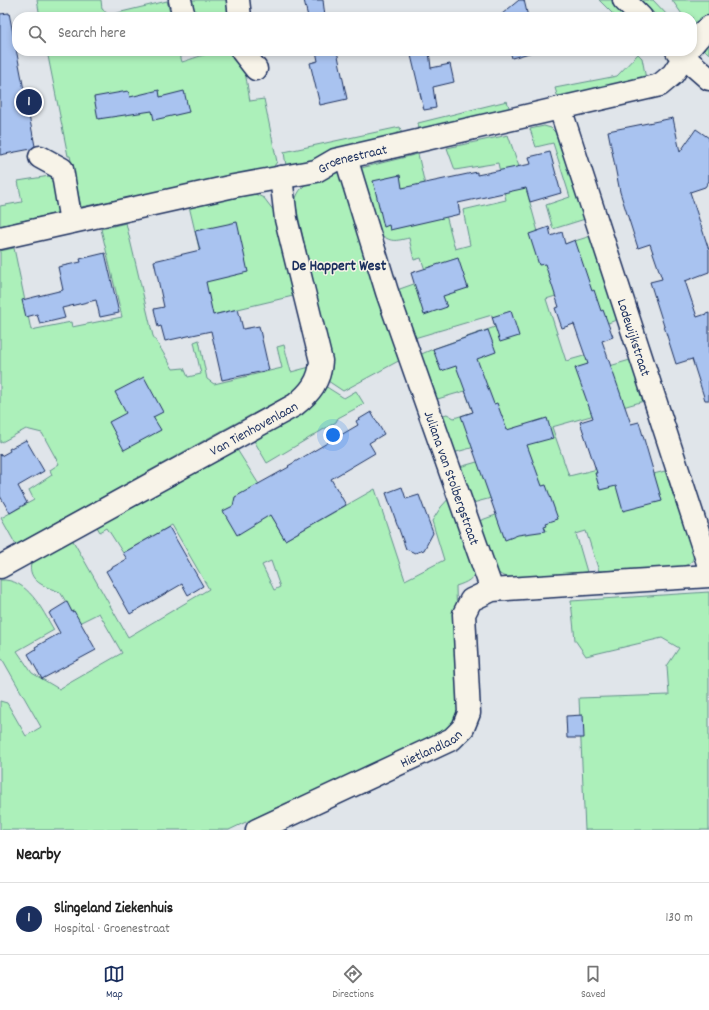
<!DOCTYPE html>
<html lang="en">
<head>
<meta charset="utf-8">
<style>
	:root { --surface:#fff; --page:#f2f2f2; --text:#222; --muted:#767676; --line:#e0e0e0; --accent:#1b2f5e }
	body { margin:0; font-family:Dekko,sans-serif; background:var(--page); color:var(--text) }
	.you { position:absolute; left:333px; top:435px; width:14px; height:14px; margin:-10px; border:3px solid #fff; border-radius:50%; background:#1a73e8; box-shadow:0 0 0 6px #1a73e833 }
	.badge { display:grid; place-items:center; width:26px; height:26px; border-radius:50%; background:var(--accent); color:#fff; font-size:13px; font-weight:700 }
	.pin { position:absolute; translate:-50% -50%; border:2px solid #fff; box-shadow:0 1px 4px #0006 }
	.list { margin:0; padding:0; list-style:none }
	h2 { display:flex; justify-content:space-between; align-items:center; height:52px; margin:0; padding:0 16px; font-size:17px }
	h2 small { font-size:13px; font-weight:400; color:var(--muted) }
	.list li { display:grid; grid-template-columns:26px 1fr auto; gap:12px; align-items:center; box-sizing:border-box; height:72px; padding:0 16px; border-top:1px solid var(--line) }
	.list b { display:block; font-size:15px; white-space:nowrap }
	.list p { margin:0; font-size:13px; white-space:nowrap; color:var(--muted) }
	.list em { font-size:13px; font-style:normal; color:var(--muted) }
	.icon { flex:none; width:22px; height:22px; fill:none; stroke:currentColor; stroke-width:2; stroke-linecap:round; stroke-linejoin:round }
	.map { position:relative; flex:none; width:709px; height:830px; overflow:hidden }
	.search { position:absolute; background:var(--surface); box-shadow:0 2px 6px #0003; left:12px; right:12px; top:12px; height:44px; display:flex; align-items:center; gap:10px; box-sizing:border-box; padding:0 14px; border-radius:16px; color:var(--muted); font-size:15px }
	.sheet { height:124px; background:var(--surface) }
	nav { display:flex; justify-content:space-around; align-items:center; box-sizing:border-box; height:56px; border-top:1px solid var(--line); background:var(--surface); font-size:11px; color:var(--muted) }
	nav a { display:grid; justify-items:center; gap:2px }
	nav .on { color:var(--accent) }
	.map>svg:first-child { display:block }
	.green { fill:#acf0ba; stroke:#64908c; fill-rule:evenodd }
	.building { fill:#a9c3f0; stroke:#1b2f5e }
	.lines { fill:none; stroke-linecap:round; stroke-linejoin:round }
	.minor-casing { stroke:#1b2f5e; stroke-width:25 }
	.minor { stroke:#f7f3e8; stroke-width:22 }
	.labels { text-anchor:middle; stroke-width:3; stroke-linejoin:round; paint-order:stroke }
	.street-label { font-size:14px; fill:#1b2f5e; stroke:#f7f3e8 }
	.neighbourhood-label { font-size:15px; font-weight:bold; fill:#1b2f5e; stroke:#f7f3e8 }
</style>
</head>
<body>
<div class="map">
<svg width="709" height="830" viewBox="0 0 709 830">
	<rect width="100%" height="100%" fill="#e0e5ea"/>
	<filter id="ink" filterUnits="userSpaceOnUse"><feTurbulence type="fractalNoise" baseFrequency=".025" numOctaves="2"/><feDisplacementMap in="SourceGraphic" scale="8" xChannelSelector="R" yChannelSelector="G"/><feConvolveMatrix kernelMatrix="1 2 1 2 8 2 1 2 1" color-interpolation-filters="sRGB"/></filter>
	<g filter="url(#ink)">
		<path class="green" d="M37,0h64l1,9 7,6 58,-14 4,16h-131z
			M189,0h38l2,17h-36z
			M599,0h13l17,17h-13z
			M641,0h12l16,17h-11z
			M672,0h37v54c-11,-10 -17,-22 -17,-37h-8z
			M47,51h132l3,11c18,-5 49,-21 60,2 4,7 6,28 8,37l14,-2 13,63 -6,8 -190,37 -11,-51h-2z
			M638,54l4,4 4,21 -88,19 -3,-10 62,-12z
			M507,101l3,9 -91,20 -1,-7z
			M544,126l7,2 4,4 30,87 -32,10 -7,-24 24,-8 -17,-54 -17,4 -6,-18z
			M400,127l2,8 -81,24 -35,7 -2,-14z
			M508,135l16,46 16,58 25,5 26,-8 28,83 -11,4 -41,-19 -8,-9 -13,4 20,62 32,-9 5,16 27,-8 14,41 -92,26 17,49 49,-12 5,18 42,-11 29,83c-1,9 -5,10 -13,13l-82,4 -13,-40 -10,3 11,38 -73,6 -11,-2 -9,-6 -18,-48 65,-23 -5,-13 -67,18 -13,-36 21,-6 41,-14 -4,-12 -61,17 -13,-37 7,-2 7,4 19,-6 -8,-21 -31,9 -17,-44 16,-7 62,-22 -3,-12 -81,24 -17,-48 34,-12 -7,-21 -7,2 -5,-22c-14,3 -18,5 -30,-5l-22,-64 61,-15 11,49 17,12 9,34 15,-4 -7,-35 43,-10 -8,-37 -43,7 -8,-22z
			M344,171l60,187 -61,33 -15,-10 3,-7 1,-8 -37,-164c5,-24 30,-26 49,-31z
			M56,175l6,37 -62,14v-20l22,-4 -4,-21z
			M247,193l8,1 9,4 10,13 19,85 -110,26 21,-53 -15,-63z
			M126,223l27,113 20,33 11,-1 4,9 13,-3 -7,-32 5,-2 8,39 7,5 68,-16 -5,-21 7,-2 7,27 19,-5c-3,12 -10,20 -20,27l-78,42 -196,109 -15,-27 33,-18 -5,-10 23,-15 -2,-5 9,-6 -17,-31 -16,-4 -26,14v-192l14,-3 17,82 40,-8 1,5 50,-10 -21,-88z
			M325,386l19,12 12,-7 8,13 -26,14 -2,4 -69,41 -14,-24 62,-38z
			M236,448l29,46 5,21 15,25 90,-51 30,91 39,-20 -12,-39 9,-14 10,-11 27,72c-6,12 -10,14 -22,18l3,130 -14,17 -161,71 -55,26h-229v-129l7,2 19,33 15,-9 -41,-72v-75c28,-2 42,30 54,50l-37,21 15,22 27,16 63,-36 -23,-40 -20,10 -19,-31c-14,-5 -33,-10 -29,-30l41,-23 56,98 81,-48 -37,-64 -49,28 -16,-25 -7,4 -3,-5zM271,561l9,26 -6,3 -12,-25z
			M709,592v238h-124l-6,-132 90,-3 -2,-29 12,-18 -17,-10 -76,18 -11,-16 -4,-39z"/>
		<path class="building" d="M304,0h19l2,17h-17z
			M519,0h5l4,17h-26v-3z
			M9,13l26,133 -4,3 -31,6v-141z
			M316,51h21l10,48 -27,6 -10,-42 8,-2z
			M410,51h19l2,17 19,-4 4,18 -21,5 3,21 -12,2z
			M510,51h26l-24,7z
			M159,90l1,7 24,-6 5,21 -35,8 -2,-9 -54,8 -4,-22 34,-6 2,6z
			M673,118l7,34 16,-23 13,9v43l-4,6 -15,5 19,58v22l-24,9 12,36 12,-4v87h-4l-13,-41 -16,5 -26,-82 12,-3 -12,-35 -12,4 -18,-56 -12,-61z
			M550,152l11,41 -31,9 -4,-14 -68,15 2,11 -70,16 -1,-5 -5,2 -11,-46 27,-6 2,13 75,-16v3l54,-11 -2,-7z
			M237,222l11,50 -42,10 7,33 25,-6 5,20 16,-3 10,44 -47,10 -11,-49 -46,10 -4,-15 -3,1 -4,-18 10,-2 -10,-46 46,-11 -5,-19z
			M549,227l2,9 11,-4 3,12 10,-4 17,51 2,-1 7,21 2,-1 10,27 -11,4 29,83 8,-2 23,79 -39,10 -7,-25 -16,4 -5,-17h2l-17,-51 13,-4 -18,-50 13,-4 -14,-40 -12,4 -7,-20 4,-1 -14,-43 -6,1 -10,-31z
			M105,253l14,60 -19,4 -4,-17 -34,8 3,10 -25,6 -3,-10 -11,3 -4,-17 41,-10 -5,-23 23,-5 -1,-3z
			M458,258l10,30 -25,8 4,11 -23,8 -13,-42z
			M511,311l8,25 -19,6 -8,-25z
			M488,330l8,22 -19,7 17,45 3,-1 10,27 40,-12 6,20 -26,7 15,41 4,-1 12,34 -12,4 1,2 -3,1 2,5 -28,4 -13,5 -44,-124 12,-4 -17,-46 -15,5 -8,-22z
			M144,377l19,35 -10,5 8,13 -37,20 -15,-28 17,-9 -11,-21z
			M371,412l13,22 -15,9 6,10 -44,26 15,26 -61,35 -15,-25 -33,20 -14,-24 10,-5 2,-9 54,-30 -1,-1 70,-41 -2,-4z
			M26,440l18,31 -26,15 9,17 -17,10 -10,-17v-42l1,2 9,-5 -1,-2z
			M402,487l4,12 13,-4 14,38 -9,17 -9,3 -9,-4 -20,-56z
			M169,527l34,59 -15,9 -6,-11 -52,30 -24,-43 21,-12 -4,-6z
			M67,602l5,10 2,-1 22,39 -54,29 -14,-25 8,-5 -1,-2 25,-14 -11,-20z
			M583,715l1,23h-17l-1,-22z"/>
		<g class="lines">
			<g class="minor-casing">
				<g id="minor">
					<path d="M180,0l4,17"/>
					<path d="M238,0l2,17"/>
					<path d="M624,0l17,17"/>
					<path d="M692,45l12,-14 5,-4"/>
					<path d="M242,51l14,18"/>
					<path d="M677,51l32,28"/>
					<path id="s1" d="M560,108l149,458"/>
					<path d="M40,157l22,12 9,53"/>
					<path id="s2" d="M346,158l41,134 105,298"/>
					<path id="s3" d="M0,238l234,-52 82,-15 19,-11 325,-75 13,-11 15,-23"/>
					<path id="s4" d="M0,567l295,-162c15,-12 25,-24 26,-44l-35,-142 -5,-42"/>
					<path id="s5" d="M257,830l195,-91 11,-11 6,-15 -5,-99 7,-14 21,-10 217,-14"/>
				</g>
			</g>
			<use href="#minor" class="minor"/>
		</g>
	</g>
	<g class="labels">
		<g class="street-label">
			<text dy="5" stroke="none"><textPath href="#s3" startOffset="362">Groenestraat</textPath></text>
			<text dy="5" stroke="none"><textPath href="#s1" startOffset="241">Lodewijkstraat</textPath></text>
			<text dy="5" stroke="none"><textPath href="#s4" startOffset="289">Van Tienhovenlaan</textPath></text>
			<text dy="5" stroke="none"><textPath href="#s2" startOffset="337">Juliana van Stolbergstraat</textPath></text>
			<text dy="5" stroke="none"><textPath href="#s5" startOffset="192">Hietlandlaan</textPath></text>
		</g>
		<g class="neighbourhood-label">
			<text x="339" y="270">De Happert West</text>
		</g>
	</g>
</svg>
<div class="you"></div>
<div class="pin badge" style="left:29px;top:102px">1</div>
<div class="search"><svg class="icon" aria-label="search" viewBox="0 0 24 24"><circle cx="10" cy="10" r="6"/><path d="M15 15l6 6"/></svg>Search here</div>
</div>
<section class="sheet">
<h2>Nearby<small></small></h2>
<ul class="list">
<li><span class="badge">1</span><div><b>Slingeland Ziekenhuis</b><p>Hospital · Groenestraat</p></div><em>130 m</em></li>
</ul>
</section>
<nav>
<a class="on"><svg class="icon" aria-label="map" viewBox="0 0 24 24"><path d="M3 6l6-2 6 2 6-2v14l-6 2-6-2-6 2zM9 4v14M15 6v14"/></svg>Map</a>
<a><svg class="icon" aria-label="directions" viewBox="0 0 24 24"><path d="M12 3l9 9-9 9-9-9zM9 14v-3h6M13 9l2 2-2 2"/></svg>Directions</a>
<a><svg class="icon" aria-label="saved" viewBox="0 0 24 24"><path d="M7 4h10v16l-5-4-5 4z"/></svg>Saved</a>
</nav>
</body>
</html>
